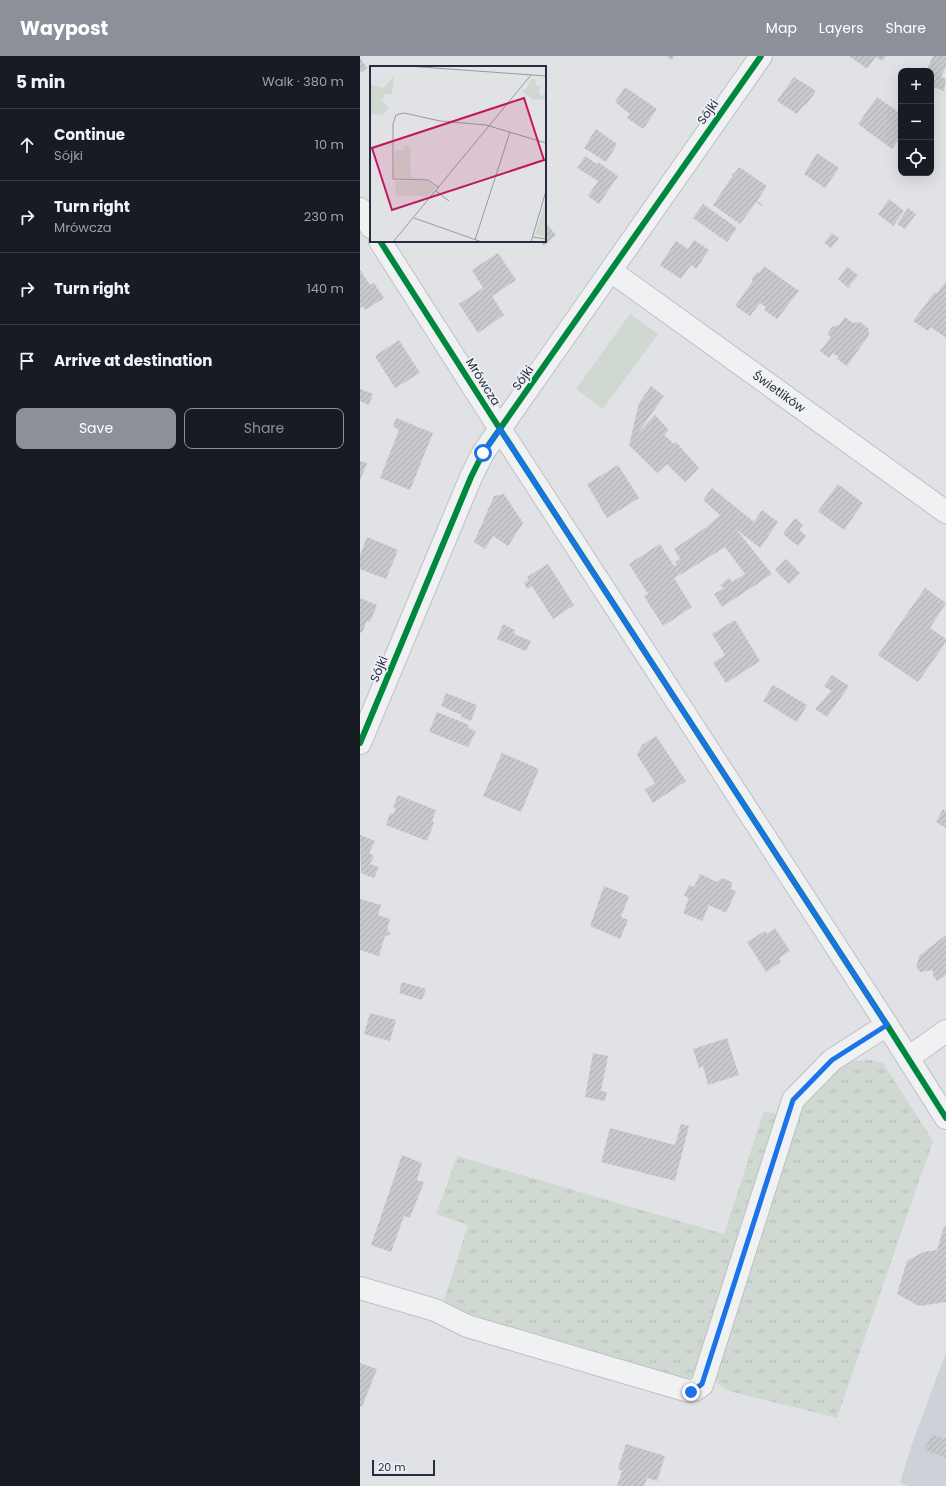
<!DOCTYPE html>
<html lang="en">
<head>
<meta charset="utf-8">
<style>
	:root { --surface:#171b24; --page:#20242c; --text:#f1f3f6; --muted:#9ea1a6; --line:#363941; --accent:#8c9099 }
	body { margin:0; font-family:Poppins,sans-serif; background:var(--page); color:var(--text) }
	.controls { position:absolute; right:12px; top:12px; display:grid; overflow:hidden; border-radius:8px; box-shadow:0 4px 16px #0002 }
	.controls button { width:36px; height:36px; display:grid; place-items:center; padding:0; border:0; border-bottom:1px solid var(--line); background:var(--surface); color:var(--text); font:20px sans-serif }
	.scale { position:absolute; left:12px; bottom:10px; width:63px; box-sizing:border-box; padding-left:4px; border:2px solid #272d3f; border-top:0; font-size:11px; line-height:14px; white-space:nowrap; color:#272d3f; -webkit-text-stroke:3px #eef0f6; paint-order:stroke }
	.stop { position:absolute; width:12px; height:12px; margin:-9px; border:3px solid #1a73e8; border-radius:50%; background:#fff }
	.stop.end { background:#1a73e8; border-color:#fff; box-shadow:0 1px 4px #0008 }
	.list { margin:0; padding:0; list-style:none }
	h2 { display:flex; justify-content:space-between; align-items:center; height:52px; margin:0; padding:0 16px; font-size:17px }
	h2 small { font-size:13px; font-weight:400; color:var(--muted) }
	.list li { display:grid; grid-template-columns:26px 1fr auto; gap:12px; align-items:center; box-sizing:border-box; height:72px; padding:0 16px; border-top:1px solid var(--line) }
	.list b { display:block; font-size:15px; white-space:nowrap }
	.list p { margin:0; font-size:13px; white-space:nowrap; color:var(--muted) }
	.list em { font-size:13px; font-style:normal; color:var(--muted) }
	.actions { display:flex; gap:8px; padding:12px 16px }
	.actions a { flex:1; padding:9px 0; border:1px solid var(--accent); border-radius:8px; text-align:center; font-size:14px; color:var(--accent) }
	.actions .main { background:var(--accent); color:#fff }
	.icon { flex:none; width:22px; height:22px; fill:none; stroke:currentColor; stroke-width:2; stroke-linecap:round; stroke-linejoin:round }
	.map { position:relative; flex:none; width:586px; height:1430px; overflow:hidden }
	header { display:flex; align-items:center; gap:24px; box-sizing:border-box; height:56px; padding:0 20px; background:var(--accent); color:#fff }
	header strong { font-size:19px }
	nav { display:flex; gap:22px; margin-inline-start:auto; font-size:14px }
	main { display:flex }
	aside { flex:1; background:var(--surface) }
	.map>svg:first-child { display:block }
	.built { fill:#cfd1d9 }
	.grass { fill:url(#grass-tufts) }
	.garden { fill:#d0d9d1 }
	.building { fill:url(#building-hatch) }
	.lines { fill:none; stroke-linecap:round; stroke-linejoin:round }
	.minor-casing { stroke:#bfc0c4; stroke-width:24 }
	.minor { stroke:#f0f1f3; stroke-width:22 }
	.cycleway-casing { stroke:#eef0f6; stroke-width:8 }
	.cycleway { stroke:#00873e; stroke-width:6 }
	.route { stroke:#1a73e8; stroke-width:5 }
	.labels { text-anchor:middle; stroke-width:3.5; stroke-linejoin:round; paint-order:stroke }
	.street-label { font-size:12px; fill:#272d3f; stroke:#eef0f6 }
	.inset-road { fill:none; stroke:#979aa3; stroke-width:1 }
	.view { fill:#c2185b; fill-opacity:0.15; stroke:#c2185b; stroke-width:2 }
	.inset-edge { fill:none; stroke:#272d3f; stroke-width:2 }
</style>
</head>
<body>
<header>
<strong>Waypost</strong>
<nav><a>Map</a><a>Layers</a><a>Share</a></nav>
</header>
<main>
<aside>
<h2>5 min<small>Walk · 380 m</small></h2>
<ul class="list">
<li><svg class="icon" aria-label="ahead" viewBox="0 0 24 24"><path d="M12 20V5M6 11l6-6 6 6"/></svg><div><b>Continue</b><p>Sójki</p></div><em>10 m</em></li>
<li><svg class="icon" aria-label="right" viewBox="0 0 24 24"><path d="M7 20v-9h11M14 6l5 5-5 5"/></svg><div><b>Turn right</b><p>Mrówcza</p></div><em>230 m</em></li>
<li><svg class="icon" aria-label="right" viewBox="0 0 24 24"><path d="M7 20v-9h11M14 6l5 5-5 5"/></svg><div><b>Turn right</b></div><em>140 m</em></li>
<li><svg class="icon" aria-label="arrive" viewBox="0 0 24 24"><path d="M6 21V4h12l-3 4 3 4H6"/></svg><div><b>Arrive at destination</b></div></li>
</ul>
<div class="actions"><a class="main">Save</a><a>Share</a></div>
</aside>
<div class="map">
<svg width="586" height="1430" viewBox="0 0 586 1430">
	<defs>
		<pattern id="grass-tufts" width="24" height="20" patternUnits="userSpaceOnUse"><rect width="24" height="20" fill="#d0d9d1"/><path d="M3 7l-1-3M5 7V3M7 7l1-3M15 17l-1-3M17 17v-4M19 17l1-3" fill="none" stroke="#b3bbb4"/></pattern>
		<pattern id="building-hatch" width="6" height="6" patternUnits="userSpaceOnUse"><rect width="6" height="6" fill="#c7c9cd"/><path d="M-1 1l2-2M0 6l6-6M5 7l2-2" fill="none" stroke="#abadb1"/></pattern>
	</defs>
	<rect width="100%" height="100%" fill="#e1e2e6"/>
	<path class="built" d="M586,1296v134h-37l-9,-3 12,-39z"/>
	<path class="grass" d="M511,1004l12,3 50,78 -96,277 -108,-27 -16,-11 89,-278 22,-22 26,-19z
		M404,1055l17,4 -81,256 -19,12 -227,-72 -10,-11 24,-75 -32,-11 21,-58 267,78z"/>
	<path class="garden" d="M270,258l28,20 -55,75 -27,-20z"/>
	<path class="building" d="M306,0h8l-2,4z
		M489,0h37l-4,5 -6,-4 -9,12z
		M573,0h13v10l-5,11 5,2 -2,12 -13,-5v-15h-5z
		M0,2l7,10 -7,5z
		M434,21l22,14 -10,14 -1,-1 -8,10 -20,-13z
		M265,31l32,22 -14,20 -16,-11 3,-4 -15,-12z
		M517,41l24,17v22l-9,13 -34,-25z
		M236,73l21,15 -11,18 -22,-14z
		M457,97l22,15 -14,20 -21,-14z
		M225,100l12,8 1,-2 20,14 -19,28 -11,-8 10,-15 -21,-13z
		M379,111l28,19 -10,15 6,4 -1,1 -6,-4 -16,22 -27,-19 20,-30 -2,-2 3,1z
		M529,143l15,12 -11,15 -15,-12z
		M343,148l34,24 -10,14 -34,-24z
		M548,152l8,6 -11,15 -8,-5z
		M185,166l11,13 -12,11 -4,-5h5z
		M472,177l7,5 -8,10 -7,-5z
		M334,184l15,10 -13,19 -5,-4 -10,14 -21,-14 16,-24 12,8z
		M138,197l18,27 -24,16 12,19 -26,18 -19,-29 24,-16 -11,-18z
		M404,210l35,25 -22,28 -13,-9 2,-3 -6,-4 -10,13 -15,-10 18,-25 -2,-1 6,-8 2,1z
		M487,211l11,8 -10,13 -10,-9z
		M0,214l10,15 4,-2 10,15 -19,12 -2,-4 -3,2z
		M586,225v57l-15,-11 -3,4 -15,-10 22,-29 2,1z
		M485,261l8,6 7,-1 8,6 1,7 -22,31 -10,-7 2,-2 -6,-4 -4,5 -9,-7 11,-14 -4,-3 5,-7 7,-2z
		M39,284l21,33 -25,15 -20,-32z
		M291,330l13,10 -26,37 17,-18 14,15 -5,5 10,9 2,-2 23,26 -14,14 -18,-18 -10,9 -28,-28 10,-42z
		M0,333l13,5 -4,11 -9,-4z
		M36,362l37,15 -23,57 -30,-12 19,-48 -6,-3z
		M0,405l7,2 -7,18z
		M258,409l21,33 -32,20 -20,-34z
		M478,428l25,19 -19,27 -26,-19z
		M352,432l42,34 8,-12 16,12 -18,26 -24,-19 36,45 -50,33 -8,-13 10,-6 -4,-3 9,-7 3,4 13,-8 -20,-27 -45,28 -4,-6 3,6 -5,3 18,29 -29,19 -19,-30 4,-2 -19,-30 31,-20 14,22 3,-1 -2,-3 5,-3 -6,-10 34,-23 12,-11 -17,-15z
		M144,438l19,29 -15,23 -15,-10 -8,13 -11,-7 20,-46z
		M435,462l8,7 -4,5 7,6 -8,10 -15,-12z
		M7,481l31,13 -12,29 -26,-10v-14z
		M426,503l14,14 -11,11 -14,-14z
		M188,508l26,41 -21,14 -21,-33 -5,3 -3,-6 5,-3 -2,-3z
		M565,532l21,15 -16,25 16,11v3l-28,40 -40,-27z
		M0,542l17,7 -7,17 -3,-1 -5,12 -2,-1z
		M375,564l25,41 -34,22 -13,-20 12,-8 -13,-21z
		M143,568l12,6 -1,4 17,7 -5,10 -29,-12z
		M472,619l17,11 -22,31 -12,-8 16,-18 -7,-5z
		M413,629l34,20 -10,17 -34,-21z
		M86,637l31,12 -6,16 -10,-4 1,-2 -21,-9z
		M77,656l32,13 -1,3 8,3 -8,16 -39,-15z
		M296,680l30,45 -33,22 -8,-13 10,-7 -18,-28 5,-10z
		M142,697l37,16 -18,43 -38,-16z
		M38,739l38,15 -4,11 2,2 -7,18 -41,-16 4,-12 3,1 3,-6 -3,-1z
		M583,753l3,2v17l-10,-6z
		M0,779l15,6 -6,12 5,3 -4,8 9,3 -5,11 -13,-5z
		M340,818l17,8 5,-4 10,4 -1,7 5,2 -10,22 -17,-8 -7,16 -19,-8 6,-15 -5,-2 5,-11 5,2z
		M244,830l25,10 -8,21 7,3 -8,19 -30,-13z
		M0,843l21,6 -3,10 12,4 -3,11 4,4 -6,2 -6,20 -19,-6z
		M415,872l15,23 -11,7 2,4 -15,10 -19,-30 18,-11 2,3z
		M586,879v40l-9,6 -4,-6v-5l-13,2 -4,-6 4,-11z
		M42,926l24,7 -4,11 -23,-7z
		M10,957l26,7 -6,21 -26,-7z
		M367,982l12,37 -31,10 -5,-19 -4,2 -6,-19z
		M233,997l15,3 -7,35 6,1 -2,9 -20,-4z
		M321,1068l8,2 -14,55 -74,-19 9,-34 65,17z
		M42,1099l20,8 -5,17 7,2 -14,36 -6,-2 -13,36 -20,-7z
		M584,1170l2,1v75l-27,4 -22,-12 10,-33 16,-9 14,-2z
		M0,1307l17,6 -15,38 -2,-1z
		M572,1378l14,5v19l-22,-8z
		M266,1388l39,12 -8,25 -10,-3 -3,8h-27l5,-15 -4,-2z"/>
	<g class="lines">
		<g class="minor-casing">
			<g id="minor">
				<path d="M0,153l11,18"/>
				<path d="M20,185l120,188 387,596 59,93"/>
				<path id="s1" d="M251,215l335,241"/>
				<path d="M0,687l111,-266 12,-24 278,-397"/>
				<path d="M548,1002l38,-27"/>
				<path d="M0,1232l75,22 32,16 218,64c7,2 11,0 17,-5l91,-285 39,-40 55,-35"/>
			</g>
		</g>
		<use href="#minor" class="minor"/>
		<g class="cycleway-casing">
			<path id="cycleway" d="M20,185l120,188 387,596 59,93
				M0,687l111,-266 12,-24 278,-397"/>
		</g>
		<use href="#cycleway" class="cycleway"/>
	</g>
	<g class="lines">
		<path class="route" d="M123,397l17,-24 387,596 -55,35 -39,40 -91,284 -11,8"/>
	</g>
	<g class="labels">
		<g class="street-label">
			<text transform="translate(348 56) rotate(-55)" y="4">Sójki</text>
			<text transform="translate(163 322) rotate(-55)" y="4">Sójki</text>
			<text transform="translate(123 326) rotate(58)" y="4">Mrówcza</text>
			<text dy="4" stroke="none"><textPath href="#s1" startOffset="207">Świetlików</textPath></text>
			<text transform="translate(19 613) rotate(-67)" y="4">Sójki</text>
		</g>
	</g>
	<g transform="translate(10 10)">
		<rect width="176" height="176" fill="#e1e2e6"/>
		<path d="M161,13h5v6h5h-7l9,2 -3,1 -1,6 4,2 2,-4 1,7 -13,1 -12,-10 5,-1zM34,80h6l1,31 15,2 -32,-1 1,-28h8zM25,115h33l7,7 -7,8h-32z" fill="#d0d9d1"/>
		<path d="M24,10l-2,18h-7l-3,6 7,7 -5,7 -14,1v-31l13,4z" fill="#d0d9d1"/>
		<path d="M176,132v39l-11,-2z" fill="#d0d9d1"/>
		<path class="inset-road" d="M37,0l139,10M69,122l-11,-8 -35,-1v-55l3,-9 8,-2 36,8 46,4 60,18M66,125l13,10M44,152l68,24M163,171l13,2M105,174l35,-108M23,176l138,-167M161,176l15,-51"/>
		<path class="view" d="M154,32l20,62 -152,50 -20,-62z"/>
		<rect width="176" height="176" class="inset-edge"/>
	</g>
</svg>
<div class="controls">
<button>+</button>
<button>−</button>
<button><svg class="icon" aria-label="locate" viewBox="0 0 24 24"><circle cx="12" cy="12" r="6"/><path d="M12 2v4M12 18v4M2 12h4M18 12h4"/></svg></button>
</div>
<div class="scale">20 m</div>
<div class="stop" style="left:123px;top:397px"></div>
<div class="stop end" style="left:331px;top:1336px"></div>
</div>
</main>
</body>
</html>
